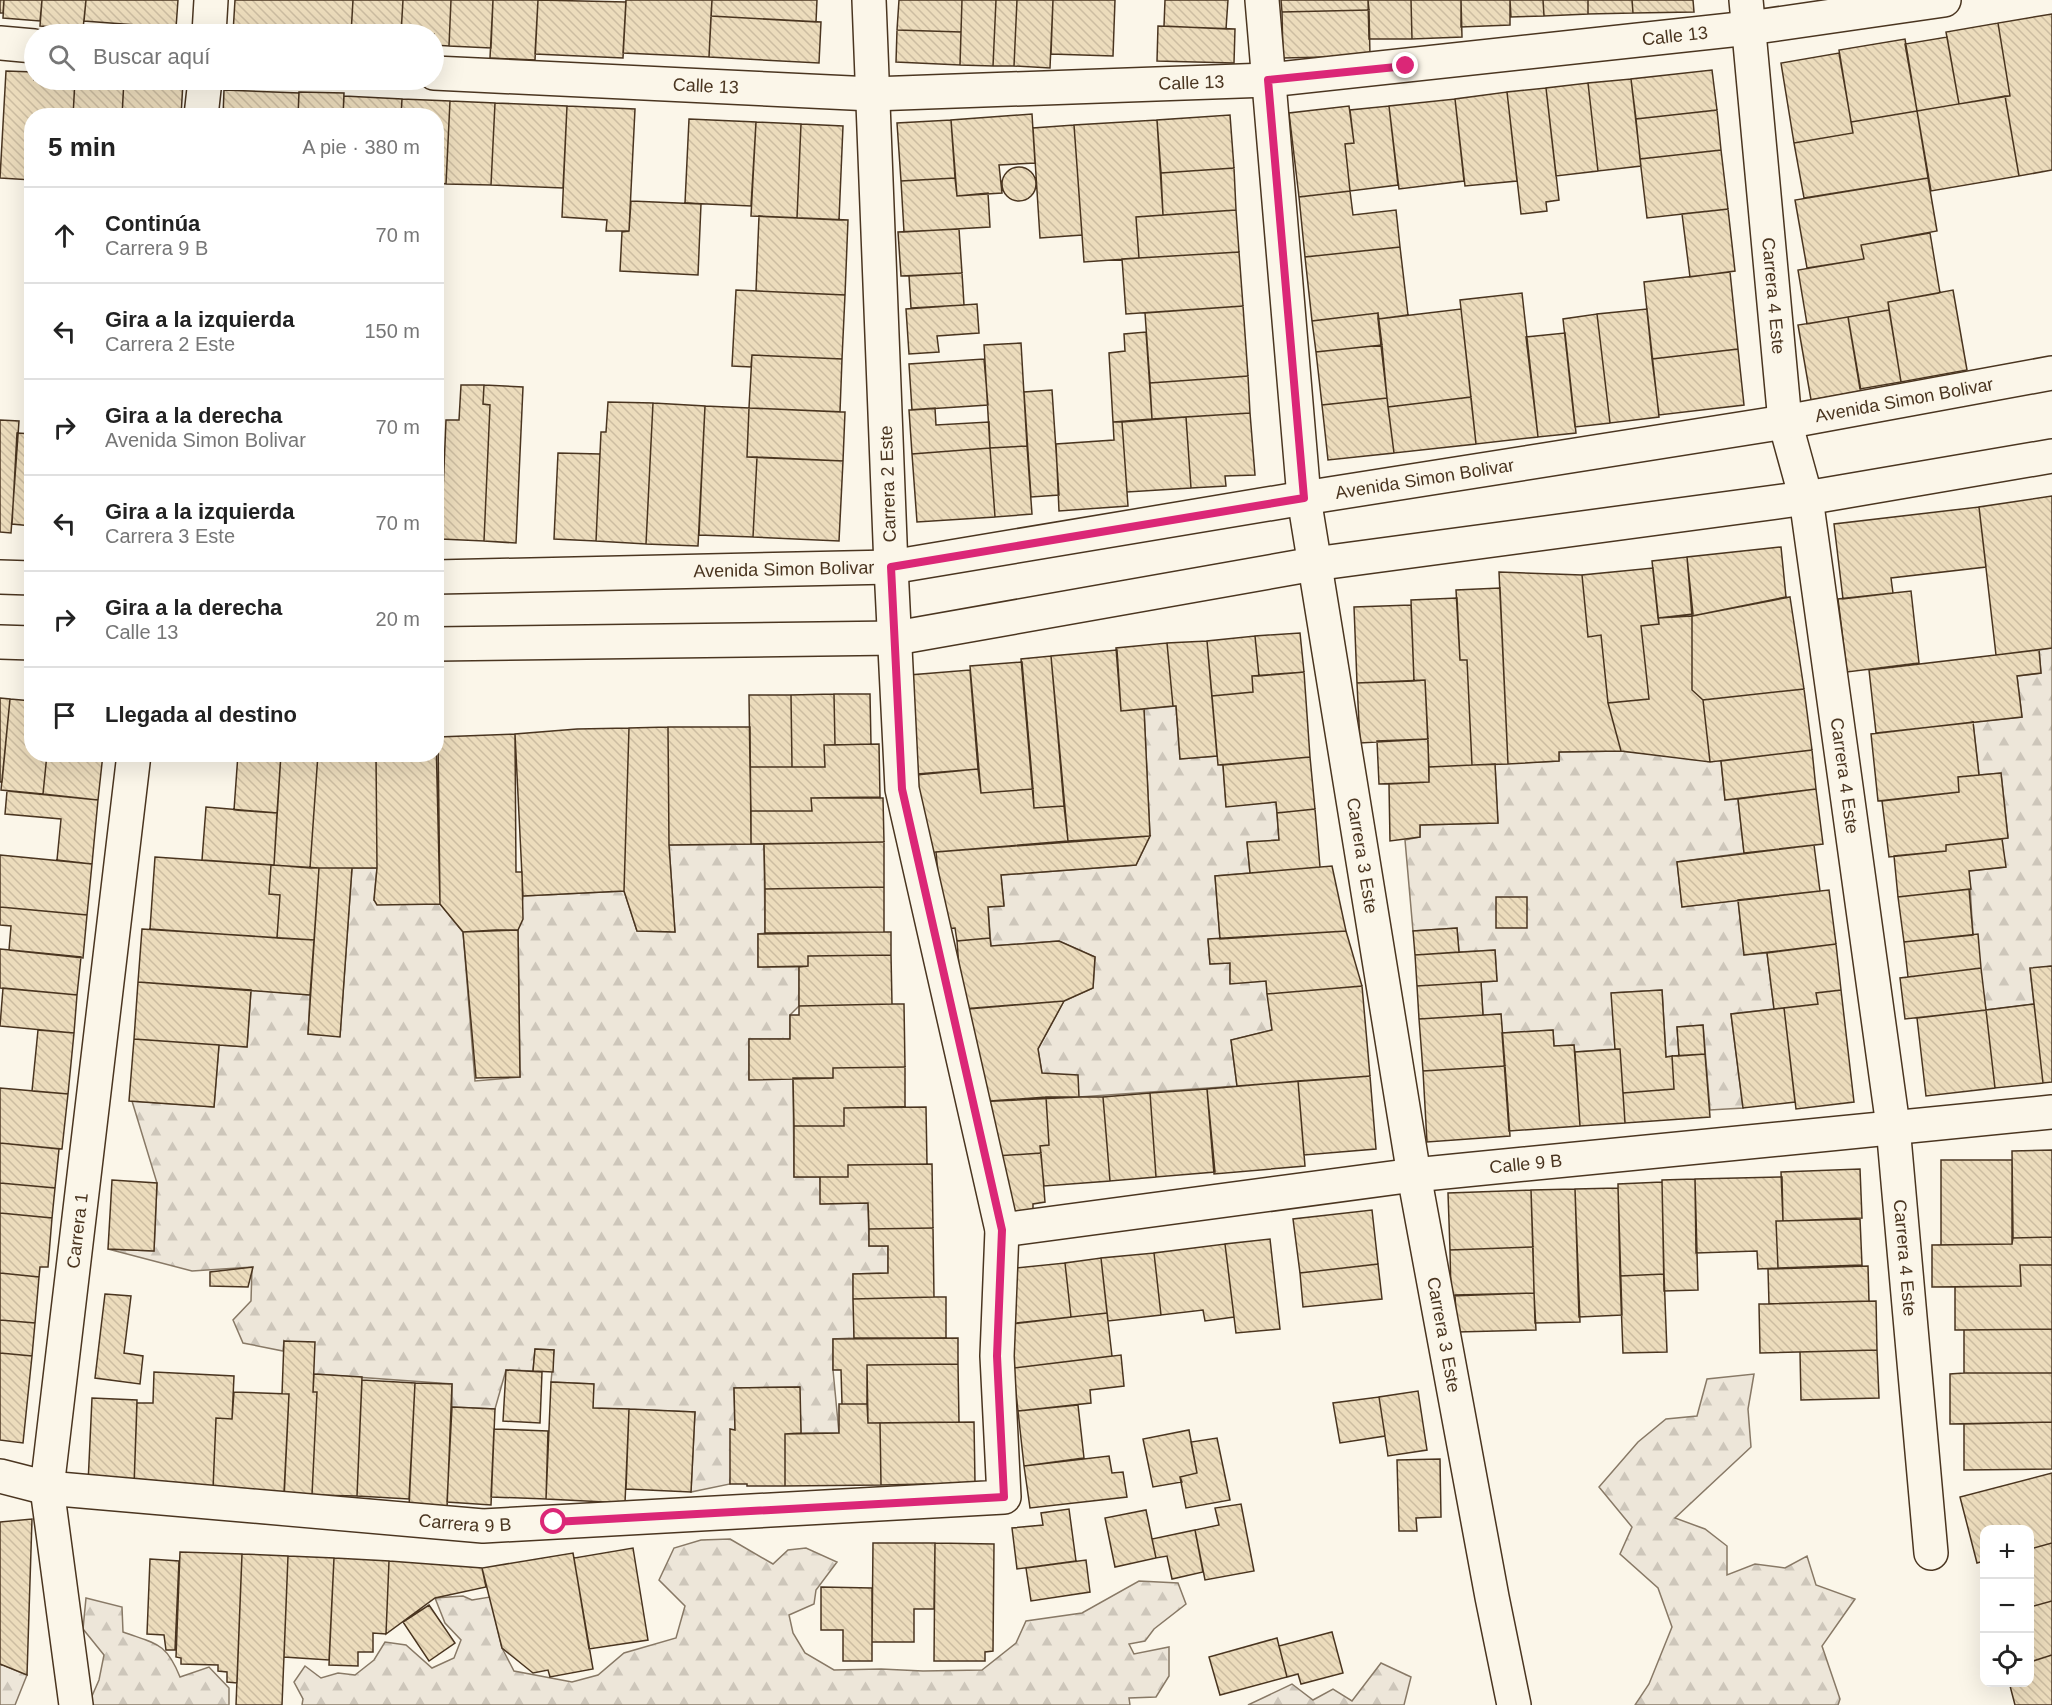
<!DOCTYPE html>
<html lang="es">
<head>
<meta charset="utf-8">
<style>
	:root { --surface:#fff; --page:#f6f6f6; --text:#222; --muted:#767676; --line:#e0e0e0 }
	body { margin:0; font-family:Helvetica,sans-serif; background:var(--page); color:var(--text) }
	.controls { position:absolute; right:18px; bottom:18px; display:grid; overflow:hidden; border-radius:12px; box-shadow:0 6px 24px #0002 }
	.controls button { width:54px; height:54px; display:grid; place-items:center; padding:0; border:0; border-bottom:2px solid var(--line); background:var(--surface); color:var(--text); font:30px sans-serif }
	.stop { position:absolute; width:18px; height:18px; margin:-14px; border:4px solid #db2777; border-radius:50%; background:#fff }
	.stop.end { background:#db2777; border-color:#fff; box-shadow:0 2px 6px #0008 }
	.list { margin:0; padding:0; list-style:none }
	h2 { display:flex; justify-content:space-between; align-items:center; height:78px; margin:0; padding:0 24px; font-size:26px }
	h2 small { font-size:20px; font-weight:400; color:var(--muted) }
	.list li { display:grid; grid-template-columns:39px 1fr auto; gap:18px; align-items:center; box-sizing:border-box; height:96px; padding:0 24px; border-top:2px solid var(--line) }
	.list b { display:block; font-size:22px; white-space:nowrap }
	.list p { margin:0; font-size:20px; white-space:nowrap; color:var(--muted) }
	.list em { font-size:20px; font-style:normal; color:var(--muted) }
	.icon { flex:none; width:33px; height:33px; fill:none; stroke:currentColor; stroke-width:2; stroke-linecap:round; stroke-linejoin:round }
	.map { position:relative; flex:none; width:2052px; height:1705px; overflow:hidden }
	.search { position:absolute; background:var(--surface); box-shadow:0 6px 24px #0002; left:24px; top:24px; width:420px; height:66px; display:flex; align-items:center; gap:15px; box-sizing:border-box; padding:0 21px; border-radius:33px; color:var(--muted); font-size:22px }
	.panel { position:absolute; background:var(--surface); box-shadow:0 6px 24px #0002; left:24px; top:108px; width:420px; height:654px; border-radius:24px }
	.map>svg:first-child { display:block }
	.forest { fill:url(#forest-firs); stroke:#887966; stroke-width:1.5 }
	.building { fill:url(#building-back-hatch); stroke:#4a3520; stroke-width:1.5 }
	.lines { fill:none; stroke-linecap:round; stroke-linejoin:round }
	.minor-casing { stroke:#4a3520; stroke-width:36 }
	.major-casing { stroke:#4a3520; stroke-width:36 }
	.minor { stroke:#fbf6e9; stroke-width:33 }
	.major { stroke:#fbf6e9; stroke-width:33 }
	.route { stroke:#db2777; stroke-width:8 }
	.labels { text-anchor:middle; stroke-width:4.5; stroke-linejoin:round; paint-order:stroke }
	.street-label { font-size:18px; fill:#4a3520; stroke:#fbf6e9 }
</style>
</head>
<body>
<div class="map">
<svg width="2052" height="1705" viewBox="0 0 2052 1705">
	<defs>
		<pattern id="forest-firs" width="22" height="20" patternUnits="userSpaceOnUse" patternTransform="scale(1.5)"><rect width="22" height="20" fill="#ede6d9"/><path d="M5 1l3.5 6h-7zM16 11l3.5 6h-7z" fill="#cdc6ba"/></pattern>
		<pattern id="building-back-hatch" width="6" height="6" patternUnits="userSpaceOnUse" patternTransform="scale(1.5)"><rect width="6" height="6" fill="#ecdcbc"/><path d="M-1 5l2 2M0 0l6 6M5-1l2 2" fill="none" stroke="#ccbda1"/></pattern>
	</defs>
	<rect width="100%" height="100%" fill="#fbf6e9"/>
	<path class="forest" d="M2052,648v318l-22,3 4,35 -48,6 -13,-75 -4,-64 36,-4 -3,-28 6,-2 -7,-64 -22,2 -6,-53 49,-5 -5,-41 24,-3 -2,-23z
		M1176,706l4,53 37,-3 6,9 3,41 50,-4 3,38 -32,3 3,30 -35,3 5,63 -12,1 2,24 20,-1v20l36,-2 6,49 -41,10 6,46 -158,11 -37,-24 -4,-24 26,-48 29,-13 2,-31 -36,-16 -68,5 -3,-39 16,-2 -3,-30 135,-10 14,-29 -6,-127z
		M1621,751l100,10 4,39 13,-1 6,54 -67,9 5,45 56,-7 6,55 23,-2 7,56 -43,5 12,94 -33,2 -7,-85 -26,2 2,29 -13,1 -4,-67 -50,3 3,56 -40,3 -1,-7 -20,1 -1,-16 -51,3 -1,-19 -18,1 -2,-33 16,-1 -2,-31 -36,2 -2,-24 -44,3 -8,-91 15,-3v-12l78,-2 -3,-59 64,-3v-9z
		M764,844l1,89 -7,1v33h41v39l-9,9v24h-41v40l44,-1 1,99h26l1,27 47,-1 1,43h19v27l-35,1 1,64 -21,1v31l6,63h-38l-2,-46 -65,1 1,42 -5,54 -39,8 4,-80 -102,-4v-24l-42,-2 3,-32 -19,-1 -2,22 -27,-1 -11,39 -43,-2v-23l-138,-10 -30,-33 -1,10 -40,-8 -10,-23 18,-19 1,-34 -60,4 -84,-22 46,2 3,-68 -25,-82 82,6 5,-62 28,2 4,-57 59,5 -2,39 32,2 12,-168h25l-3,32 66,4 23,28 12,149 45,-4 -2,-147 5,-34 101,-5 13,40 38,1 -6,-87z
		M1754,1374l-6,35 3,38 -76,71 30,11 22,17v29l28,-11 30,4 22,-12 9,29 39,14 -33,47 18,53 -2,6h-203l14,-21 23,-57 -14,-39 -38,-34 12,-27 -33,-40 39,-45 28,-23 31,-3 10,-37z
		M730,1539l43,25 15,-14 18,-2 31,14 -21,28 -2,14 -25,11 4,18 12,20 29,17 47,-1 42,2 59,-1 34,-27 10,-22 56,-8 57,-32 39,2 8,21 -32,25 -9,12 -16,3 5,10 35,-7v29l-13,21 -27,1 1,7h-828l1,-6 -9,-17 11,-16 16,12 17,-5 17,2 19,-15 11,-18 21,3 26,23 22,-10 7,-18 -16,-17 -10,-25 28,-2 9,4 18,-3 12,51 12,23 58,11 26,-7 26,-22 52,-15 9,-32 -26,-26 15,-32 27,-8z
		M86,1598l36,9 1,25c33,12 43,10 57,45l29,-10 20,21v17h-141l11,-25 5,-25 -21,-26z
		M1381,1663l30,14 -7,28h-156l44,-21 21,16 20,-11 19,12z
		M0,1664l27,11 -12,30h-15z"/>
	<path class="building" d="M0,0h4l-1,13h-3z
		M4,0h38l-2,21 -37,-3z
		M42,0h44l-3,29 -43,-3z
		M86,0h92l-2,28 -92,-7z
		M235,0h118l-2,34 -118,-1z
		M353,0h50l-2,34h-50z
		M403,0h48l-2,46 -15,-1v-11h-33z
		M451,0h42l-2,48 -42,-2z
		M493,0h45l-3,60 -45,-2z
		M538,0l88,2 -3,56 -88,-4z
		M626,0h86l-3,57 -86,-4z
		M712,0h105l-1,22 -105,-6z
		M899,0h63l-1,32 -64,-2z
		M962,0h34l-3,66 -33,-1z
		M996,0h21l-3,66h-21z
		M1017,0h36l-3,68 -36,-2z
		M1053,0h62l-2,56 -62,-2z
		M1165,0h63l-2,29 -62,-3z
		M1281,0h87l1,10 -87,2z
		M1368,0h43l1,39h-43z
		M1411,0h50l1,37 -50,2z
		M1461,0h49v25l-49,2z
		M1510,0h33l1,16 -33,1z
		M1543,0h45v14l-44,2z
		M1588,0h44l1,13 -45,1z
		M1632,0h61l1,12 -61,1z
		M1369,10l1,46 -87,2 -1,-46z
		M2052,14v156l-33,6 -14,-80h5l-12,-73z
		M711,16l110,6 -2,41 -110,-6z
		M1998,23l12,73 -51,8 -13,-72z
		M1158,26l77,3 -1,34 -77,-2z
		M897,30l64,2 -1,33 -64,-3z
		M1947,37l12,67 -42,7 -12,-67z
		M1905,39l12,72 -66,11 -12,-72z
		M1839,53l14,80 -59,10 -13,-80z
		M1712,70l5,40 -81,9 -5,-40z
		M6,71l28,1v8h41l-2,36h-41v64l-32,-2z
		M1631,79l10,87 -43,5 -10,-88z
		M75,80h49l-2,36h-49z
		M124,80l59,2 -2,34h-59z
		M1588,83l10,88 -42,5 -10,-88z
		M1546,88l13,112 -13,2 1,9 -26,3 -14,-122z
		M224,90l75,3 -1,23h-75z
		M299,92l45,1 -1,23h-45z
		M1507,92l10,89 -52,5 -10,-87z
		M344,96l58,3 -1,17h-58z
		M2005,96l14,80 -88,15 -14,-80z
		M402,99l48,2 -4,83 -9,-1 -1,7v-74h-35z
		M1455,99l9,82 -65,8 -10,-83z
		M450,101l45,2 -4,82 -45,-1z
		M495,103l72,3 -4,82 -72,-3z
		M567,106l68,3 -6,122h-23l1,-11 -45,-3z
		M1349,106l5,37 -9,1 5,47 -51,6 -10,-84z
		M1389,106l9,79 -48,6 -5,-47 9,-1 -4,-33z
		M1717,110l4,40 -81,9 -4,-40z
		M1917,111l11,67 -124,20 -10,-55 59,-10 -2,-11z
		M1032,114l3,49 -36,2 3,28 -45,3 -6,-76z
		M1230,115l4,53 -73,5 -4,-53z
		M689,119l67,3 -5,84 -66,-3z
		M951,120l4,58 -54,3 -4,-58z
		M1157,120l6,95 -27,2 3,41 -55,4 -10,-137z
		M756,122l45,2 -4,94 -46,-2z
		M801,124l42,2 -4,94 -42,-2z
		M1074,125l8,110 -42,3 -7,-110z
		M1721,150l7,59 -81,9 -7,-59z
		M1002 184a17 17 0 1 1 34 0a17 17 0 1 1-34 0Z
		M1234,168l2,42 -73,5 -2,-42z
		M955,178l2,18 31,-3 2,34 -86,5 -3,-51z
		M1928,178l9,53 -76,14 3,14 -57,9 -12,-68z
		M1350,191l3,24 43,-5 4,37 -95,10 -6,-60z
		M631,201l70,3 -3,71 -78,-4 2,-39 7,-1z
		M1728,209l7,62 -45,6 -8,-63z
		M1236,210l3,42 -100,6 -3,-41z
		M759,216l89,4 -3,75 -89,-4z
		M959,229l3,44 -61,3 -3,-44z
		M1930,233l10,60 -52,9 1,8 -82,14 -9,-54 66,-11 -3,-14z
		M1400,247l8,68 -30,4v-6l-66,8 -7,-64z
		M1239,252l4,54 -117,8 -4,-55z
		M1730,272l8,77 -86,10 -8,-77z
		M962,273l2,32 -53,3 -2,-32z
		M736,290l109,5 -3,64 -90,-4 -1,12 -19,-1z
		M1953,290l14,80 -66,12 -13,-80z
		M1522,293l16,144 -62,7 -16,-144z
		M977,304l2,29 -42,3 2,16 -30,2 -3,-45z
		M1243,306l5,70 -98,7 -5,-70z
		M1461,309l10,88 -83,10 -10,-88z
		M1647,309l12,108 -49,6 -13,-109z
		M1889,310l12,72 -41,7 -12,-72z
		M1378,313l4,32 -66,7 -4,-31z
		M1597,314l13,109 -35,4 -12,-108z
		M1848,317l13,74 -50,9 -13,-75z
		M1146,332l6,87 -39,3 -4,-69 16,-2 -1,-17z
		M1565,333l11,100 -38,4 -12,-100z
		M1021,343l6,103 -37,2 -6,-103z
		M1382,345l5,53 -65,7 -6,-53z
		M1738,349l6,56 -85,10 -7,-56z
		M752,355l90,4 -2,53 -91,-4z
		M984,359l4,46 -76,5 -3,-46z
		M1248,376l2,37 -98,6 -2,-36z
		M461,385h23l-1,19 7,1 -6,136 -43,-2 5,-119h13z
		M484,385l39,2 -7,156 -32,-2 6,-136 -7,-1z
		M1052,390l7,105 -28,2 -7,-105z
		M1471,397l5,47 -82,9 -6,-46z
		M1387,398l7,55 -66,7 -6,-55z
		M608,402l45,1 -7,141 -50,-3 5,-109h5z
		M653,403l52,3 -7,140 -52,-2z
		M705,406l44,2 -2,49h10l-4,80 -54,-2z
		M749,408l96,4 -2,49 -96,-4z
		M935,408l1,17 53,-3 1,26 -78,6 -3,-44z
		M1250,413l5,62 -30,1 1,10 -35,2 -5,-71z
		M1186,417l5,71 -64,4 -5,-70z
		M0,420l19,1 -8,112 -11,-1z
		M1113,422h9l6,84 -69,5 -3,-67 58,-4z
		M17,433l15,1v92l-20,-2z
		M1027,446l5,68 -37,3 -5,-69z
		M990,448l5,69 -78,5 -5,-68z
		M436,453h8l-3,86h-5z
		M558,453l42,1 -4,87 -42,-2z
		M757,457l86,4 -4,80 -86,-4z
		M2052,496v152l-56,7 -17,-148z
		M1979,507l7,60 -95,11 2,15 -50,6 -9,-75z
		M1781,547l5,50 -94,19 -5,-59z
		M1687,557l6,57 -35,4 -6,-57z
		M1653,568l6,56 -18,2 8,73 -41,4 -7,-68 -13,2 -6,-62z
		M1499,572l83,3 6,62 13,-2 7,68 13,48 -62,1v9l-51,3z
		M1500,588l8,176 -36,1 -5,-105h-7l-4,-70z
		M1911,591l8,72 -72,9 -9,-73z
		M1790,597l14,92 -101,11 -11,-10v-74z
		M1457,598l3,62h7l5,105 -43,2 -4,-87 -11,1 -3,-81z
		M1411,605l3,76 -57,2 -3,-76z
		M1692,616v74l11,10 7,62 -89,-11 -13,-48 41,-4 -8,-73 18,-2 -1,-6z
		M1300,633l4,39 -45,4 -4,-40z
		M1255,636l4,40h-7l1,16 -41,4 -5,-55z
		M1207,641l10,115 -37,3 -4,-53h-3l-6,-63z
		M1167,643l6,63 -52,5 -5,-63z
		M1117,650l4,61 23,-2 6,127 -82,5 -17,-185z
		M2039,650l2,23 -24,3 5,41 -146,16 -7,-63z
		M1051,656l13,150 -30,2 -13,-149z
		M1022,662l11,127 -52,4 -11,-127z
		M970,670l8,99 -61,5 -8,-99z
		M1304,672l6,85 -92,8 -6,-69 41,-4 -1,-16z
		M1425,680l3,59 -68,4 -3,-60z
		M1804,689l8,61 -102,12 -7,-62z
		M834,694h36l1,50 -36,1z
		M834,694l1,51h-11l1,22h-33l-1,-72z
		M749,695h42l1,72h-42z
		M0,698l10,1 -8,83h-2z
		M10,699l22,2v53h15l-4,40 -42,-4z
		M1973,722l6,53 -21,2 1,15 -81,9 -7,-67z
		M668,727h82l1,117 -82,1z
		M668,727l1,118 6,87 -38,-1 -13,-40 5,-163z
		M629,728l-5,163 -101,5 -8,-162 62,-5z
		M515,734l1,138h6l1,47 -5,11 -55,2 -23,-28 -2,-167z
		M436,737l4,167 -63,1 -3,-5 3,-32 -1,-114h60z
		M1428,739l1,43 -50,2 -2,-43z
		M879,744l1,53 -69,1 1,13h-61l-1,-44h75l-1,-22z
		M1812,750l4,39 -91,11 -4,-39z
		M47,754h56l-5,46 -55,-6z
		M238,754h43l-4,59 -43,-3z
		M281,754h37l-8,114 -36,-3z
		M318,754h58l1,114h-67z
		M1310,757l5,52 -38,4 -1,-11 -50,5 -3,-42z
		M1495,764l3,59 -78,2v12l-30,4 -1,-57 40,-2v-15z
		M978,769l3,24 52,-4 1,19 30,-2 4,35 -145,12 -7,-78z
		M2001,773l7,65 -62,7v6l-57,6 -7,-56 77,-9 -1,-15z
		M1816,789l7,55 -79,9 -6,-54z
		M7,791l91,9 -6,64 -35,-4 4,-41 -56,-5z
		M811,798h72l1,44 -133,2v-33h61z
		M206,807l71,6 -3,52 -72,-5z
		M1315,809l5,58 -70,6 -3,-31 32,-2 -2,-27z
		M1150,836l-14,29 -135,10 3,31 -16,1 2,31 -33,3 -2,-13 -12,1 -7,-77z
		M2002,839l4,28 -37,4 2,18 -73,8 -4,-41 52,-5v-6z
		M884,842v45l-119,2 -1,-45z
		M1814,845l6,46 -138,16 -5,-45z
		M0,855l92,9 -5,51 -87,-8z
		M155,857l116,8 -2,29 11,1 -3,43 -127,-9z
		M271,865l48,3 -5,72 -37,-2 3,-43 -11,-1z
		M1332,866l14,65 -126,8 -5,-63z
		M319,868h33l-12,169 -32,-3z
		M884,887v45l-119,1v-44z
		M1969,889l4,46 -69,7 -6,-45z
		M1829,890l7,54 -92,11 -6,-55z
		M1496,897h31v31h-31z
		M0,907l87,8 -4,43 -74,-8 2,-24 -11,-1z
		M1457,928l2,24 -44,3 -2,-24z
		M142,929l172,11 -4,55 -172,-13z
		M496,930h22l2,147 -44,1 -13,-146z
		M1346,931l16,55 -95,8 -1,-13 -36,3v-21l-20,1 -2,-25z
		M884,932h7v23l-83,1v10l-50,1v-33z
		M1978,934l3,34 -73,9 -4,-35z
		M990,938l1,8 68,-5 36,16 -2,31 -29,13 -102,8 -5,-68z
		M1836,944l5,46 -25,3 2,11 -44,5 -7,-56z
		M0,949l81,8 -4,38 -77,-7z
		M1495,950l2,31 -80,5 -2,-31z
		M891,955l1,49 -93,2v-39l9,-1v-10z
		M2052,966v116l-9,1 -13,-115z
		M1981,968l5,42 -81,9 -5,-41z
		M138,982l113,8 -4,57 -113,-8z
		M1481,982l2,33 -64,4 -2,-33z
		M1362,986l8,90 -133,10 -6,-46 41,-10 -5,-36z
		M3,988l74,7 -3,38 -74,-7z
		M1662,990l4,67 6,-1 2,33 -51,4 -3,-44h-5l-4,-56z
		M1841,990l13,112 -58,7 -12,-101 34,-4 -2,-11z
		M1064,1001l-26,48 4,24 36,2 1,22 -103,5 -8,-93z
		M892,1004h12l1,63 -72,1v10l-84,2v-41h41v-24h9v-9z
		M2034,1004l9,79 -48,5 -9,-78z
		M1784,1008l11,94 -52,6 -12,-94z
		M1986,1010l9,78 -69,8 -9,-78z
		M1501,1014l4,52 -82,5 -4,-52z
		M1703,1025l2,29 -26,2 -2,-29z
		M38,1030l36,3 -6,61 -36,-3z
		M1553,1030l1,16 20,-1 6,81 -71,5 -7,-98z
		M134,1039l85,6 -5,62 -85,-6z
		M1620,1049l5,74 -45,3 -5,-74z
		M1705,1054l5,63 -85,6 -2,-30 51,-4 -2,-33z
		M1505,1066l5,70 -83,6 -4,-71z
		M905,1067v40l-61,1v18h-50l-1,-48h40v-10z
		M1370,1076l6,73 -72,6 -6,-74z
		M1298,1081l7,85 -91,8 -7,-85z
		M0,1088l68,6 -6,55 -62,-6z
		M1207,1089l8,83 -59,5 -6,-84z
		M1150,1093l6,84 -46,4 -7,-84z
		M1046,1097h57l7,84 -66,5 -4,-40 9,-1z
		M1046,1097l3,48 -9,1 1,7 -61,4 -4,-55z
		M926,1107l1,57 -79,1v12h-54v-51h50v-18z
		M0,1143l59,6 -4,39 -55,-5z
		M2052,1150v87l-39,1 -1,-87z
		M1041,1153l4,49 -12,2v8l-47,5 -6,-60z
		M1941,1160h71v84l-71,1z
		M932,1164l1,64 -64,1 -1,-26 -48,1v-27h28v-12z
		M1860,1169l2,49 -79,3 -2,-49z
		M1782,1177l1,44h-7l2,47 -20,1 -1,-18 -61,2 -1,-74z
		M1695,1179l3,111 -34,1 -2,-111z
		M112,1180l45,3 -3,68 -46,-2z
		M1662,1182l2,92 -44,2 -2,-92z
		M0,1183l55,5 -3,30 -52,-5z
		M1618,1188l4,127 -43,2 -4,-128z
		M1575,1189l5,133 -45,1 -4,-133z
		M1531,1190l2,57 -83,3 -2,-57z
		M1372,1210l6,54 -78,9 -7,-54z
		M0,1213l52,5 -4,49h-8l-1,10 -39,-4z
		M1860,1219l2,46 -84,3 -2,-47z
		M933,1228l1,69 -81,2v-25l35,-1v-27h-19v-17z
		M2052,1237v28h-32l1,21 -89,1v-42l80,-1 1,-6z
		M1270,1239l10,90 -44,4 -11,-89z
		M1225,1244l9,73 -29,4 -2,-11 -42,5 -7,-62z
		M1533,1247l1,46 -83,3 -1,-46z
		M1154,1253l7,62 -53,6 -7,-63z
		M1101,1258l6,55 -36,4 -6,-54z
		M1065,1263l6,54 -67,8 -7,-55z
		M1378,1264l4,35 -79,8 -3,-34z
		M2020,1265h32v64l-97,1v-43l66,-1z
		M1868,1266l1,35 -100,3 -1,-35z
		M253,1267l-5,20 -38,-1v-14z
		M0,1273l39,4 -4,46 -35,-3z
		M1664,1274l3,78 -44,1 -3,-77z
		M1534,1293l2,37 -79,2 -2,-37z
		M105,1294l26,2 -7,57 19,3 -3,28 -45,-6z
		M934,1297h12v41h-92l-1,-39z
		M1876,1301l1,49 -117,3 -1,-49z
		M1107,1313l5,43 -99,12 -5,-44z
		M0,1320l35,3 -3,33 -32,-3z
		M2052,1329v44h-88v-43z
		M958,1338v26l-91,1v39h-25l-1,-34h-8v-31z
		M284,1341l31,1 -2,50h4l-5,103 -28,-2 5,-99h-7z
		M535,1349l19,1 -1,22 -20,-1z
		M1877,1350l2,48 -78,2 -1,-48z
		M0,1353l32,3 -9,87 -23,-3z
		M1121,1355l3,31 -34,4 1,13 -73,8 -5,-43z
		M958,1364l1,58 -91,1 -1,-58z
		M506,1370l36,2 -2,51 -37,-2z
		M154,1372l80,4 -2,43 -16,-1 -3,71 -79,-3 3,-83h16z
		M1964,1373h88v49l-102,2v-50z
		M314,1374l48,3 -5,119 -45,-1 5,-103h-4z
		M362,1380l53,3 -6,116 -52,-3z
		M551,1382l43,2 -1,24 36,1 -4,94 -79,-4z
		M415,1383l37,1 -5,124 -38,-1z
		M800,1387l1,46 -16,1v52h-38v-2h-17v-55l5,1 -1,-42z
		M1418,1391l9,59 -39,6 -9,-59z
		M234,1392l55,2 -5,105 -71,-10 3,-71 16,1z
		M1379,1397l6,39 -45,7 -7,-40z
		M92,1398l45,2 -3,86 -46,-2z
		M839,1404h28l1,19h12l1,62 -96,1v-52l54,-1z
		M1078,1405l6,53 -60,8 -6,-55z
		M452,1407l43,2 -4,96 -44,-3z
		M629,1409l66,3 -4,80 -65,-3z
		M974,1422l1,61 -94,2 -1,-62z
		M2052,1422v47l-88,1v-46z
		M494,1429l54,2 -2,68 -55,-2z
		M1189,1430l8,43 -17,4 2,5 -29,5 -10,-48z
		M1217,1438l13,62 -44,8 -6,-31 17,-4 -6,-31z
		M1109,1456l3,17 11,-1 4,25 -97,11 -6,-42z
		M1440,1459l1,58 -25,1 1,13h-18l-2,-71z
		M2052,1473v70l-22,6v-19h-46v31l-7,2 -17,-66z
		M1241,1504l13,67 -49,9 -10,-50 24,-5 -4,-17z
		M1069,1509l7,52 -59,8 -5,-41 31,-3 -2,-12z
		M1146,1510l10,48 -41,9 -10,-49z
		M32,1519l-5,156 -27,-11v-142z
		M1195,1530l8,42 -31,7 -5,-23 -11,2 -4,-19z
		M873,1543h62l-1,66h-20v33h-42z
		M935,1543l59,1 -1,107 -8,1v9h-51z
		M2052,1543v58l-22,6v-58z
		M633,1548l15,92 -59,9 -15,-91z
		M180,1552l62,2 -5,129 -10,-1v-10l-9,-1v-6l-37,-1v-6l-5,-1z
		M573,1553l20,116 -43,8 -2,-7 -15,3 -31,-25 -20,-80z
		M242,1554l46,2 -6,149h-46z
		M288,1556l46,2 -5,102 -45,-3z
		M334,1558l55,3 -3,73 -13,-1v19h-15v14l-29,-1z
		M150,1559l29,2 -4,89h-9l-2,-15 -17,-1z
		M1086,1560l4,32 -59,9 -5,-33z
		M389,1561l93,7 4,19 -51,11 -49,36z
		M821,1587l51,1v73h-29v-31h-22z
		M2052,1601v54l-22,7v-55z
		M429,1605l26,38 -26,18 -26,-39z
		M1332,1632l11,41 -42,11 -3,-10 -11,3 -8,-31z
		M1277,1638l10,39 -67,18 -11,-38z
		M2052,1655v50h-37l-6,-23h21v-20z"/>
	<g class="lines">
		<g class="minor-casing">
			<g id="minor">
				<path id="s1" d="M1262,0l42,498 110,677 78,422 22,108"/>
				<path id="s2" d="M1746,0l39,422 21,76 87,628 38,427"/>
				<path d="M209,34l2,-34"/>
				<path d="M0,43l34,3"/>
				<path id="s3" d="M434,73l438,21 396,-14 481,-52 195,-28"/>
				<path d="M201,116l4,-36"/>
				<path id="s4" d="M1002,1230l412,-55 638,-63"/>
				<path id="s5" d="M0,1476l47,12 436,38 521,-29 -7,-141 5,-126 -100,-441 -11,-222 -22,-567"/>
				<path id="s6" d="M76,1705l-29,-217 87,-734"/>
			</g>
		</g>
		<g class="major-casing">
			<g id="major">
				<path d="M0,577l32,1"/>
				<path id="s7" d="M436,577l455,-10 413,-69 481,-76 267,-49"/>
				<path d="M0,642l32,1"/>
				<path d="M436,644l460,-6 418,-74 492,-66 246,-42"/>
			</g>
		</g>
		<use href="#minor" class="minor"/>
		<use href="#major" class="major"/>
	</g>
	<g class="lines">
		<path class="route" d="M554,1522l450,-25 -7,-141 5,-126 -100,-441 -11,-222 413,-69 -36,-418 138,-14"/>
	</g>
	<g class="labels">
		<g class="street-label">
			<text dy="6" stroke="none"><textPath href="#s3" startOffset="1244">Calle 13</textPath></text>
			<text dy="6" stroke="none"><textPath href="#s3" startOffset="758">Calle 13</textPath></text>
			<text dy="6" stroke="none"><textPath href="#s3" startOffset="272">Calle 13</textPath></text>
			<text dy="6" stroke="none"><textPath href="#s2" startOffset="297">Carrera 4 Este</textPath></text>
			<text dy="6" stroke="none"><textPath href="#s7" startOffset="1482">Avenida Simon Bolivar</textPath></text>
			<text dy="6" stroke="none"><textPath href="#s7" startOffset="996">Avenida Simon Bolivar</textPath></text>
			<text transform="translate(888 484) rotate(-92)" y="6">Carrera 2 Este</text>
			<text dy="6" stroke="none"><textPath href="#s7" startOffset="348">Avenida Simon Bolivar</textPath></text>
			<text dy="6" stroke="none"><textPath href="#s2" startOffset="783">Carrera 4 Este</textPath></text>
			<text dy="6" stroke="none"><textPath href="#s1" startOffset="862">Carrera 3 Este</textPath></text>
			<text dy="6" stroke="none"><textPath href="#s4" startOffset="528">Calle 9 B</textPath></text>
			<text dy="6" stroke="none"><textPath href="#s6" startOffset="478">Carrera 1</textPath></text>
			<text dy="6" stroke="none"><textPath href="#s2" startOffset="1269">Carrera 4 Este</textPath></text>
			<text dy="6" stroke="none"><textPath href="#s1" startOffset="1348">Carrera 3 Este</textPath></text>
			<text dy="6" stroke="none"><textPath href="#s5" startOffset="468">Carrera 9 B</textPath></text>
		</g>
	</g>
</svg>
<div class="controls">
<button>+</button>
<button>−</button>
<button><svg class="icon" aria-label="locate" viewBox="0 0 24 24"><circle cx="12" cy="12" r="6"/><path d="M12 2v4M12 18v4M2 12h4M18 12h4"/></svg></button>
</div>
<div class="stop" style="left:554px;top:1522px"></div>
<div class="stop end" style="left:1406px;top:66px"></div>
<div class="search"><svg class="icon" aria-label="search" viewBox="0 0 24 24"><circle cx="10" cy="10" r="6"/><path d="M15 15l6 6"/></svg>Buscar aquí</div>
<section class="panel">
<h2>5 min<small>A pie · 380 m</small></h2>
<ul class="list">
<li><svg class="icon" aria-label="ahead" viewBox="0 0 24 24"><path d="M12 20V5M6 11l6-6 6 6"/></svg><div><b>Continúa</b><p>Carrera 9 B</p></div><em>70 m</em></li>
<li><svg class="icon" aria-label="left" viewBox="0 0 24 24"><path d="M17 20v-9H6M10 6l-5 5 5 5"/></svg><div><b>Gira a la izquierda</b><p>Carrera 2 Este</p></div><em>150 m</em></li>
<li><svg class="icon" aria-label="right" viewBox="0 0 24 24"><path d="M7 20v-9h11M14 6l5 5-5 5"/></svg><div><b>Gira a la derecha</b><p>Avenida Simon Bolivar</p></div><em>70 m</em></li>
<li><svg class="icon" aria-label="left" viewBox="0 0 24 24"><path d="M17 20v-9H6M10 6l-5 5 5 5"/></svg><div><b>Gira a la izquierda</b><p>Carrera 3 Este</p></div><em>70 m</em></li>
<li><svg class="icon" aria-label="right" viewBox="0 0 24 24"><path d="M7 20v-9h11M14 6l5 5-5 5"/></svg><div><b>Gira a la derecha</b><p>Calle 13</p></div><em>20 m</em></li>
<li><svg class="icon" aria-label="arrive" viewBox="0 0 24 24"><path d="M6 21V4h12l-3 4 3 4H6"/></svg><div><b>Llegada al destino</b></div></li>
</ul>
</section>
</div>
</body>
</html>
